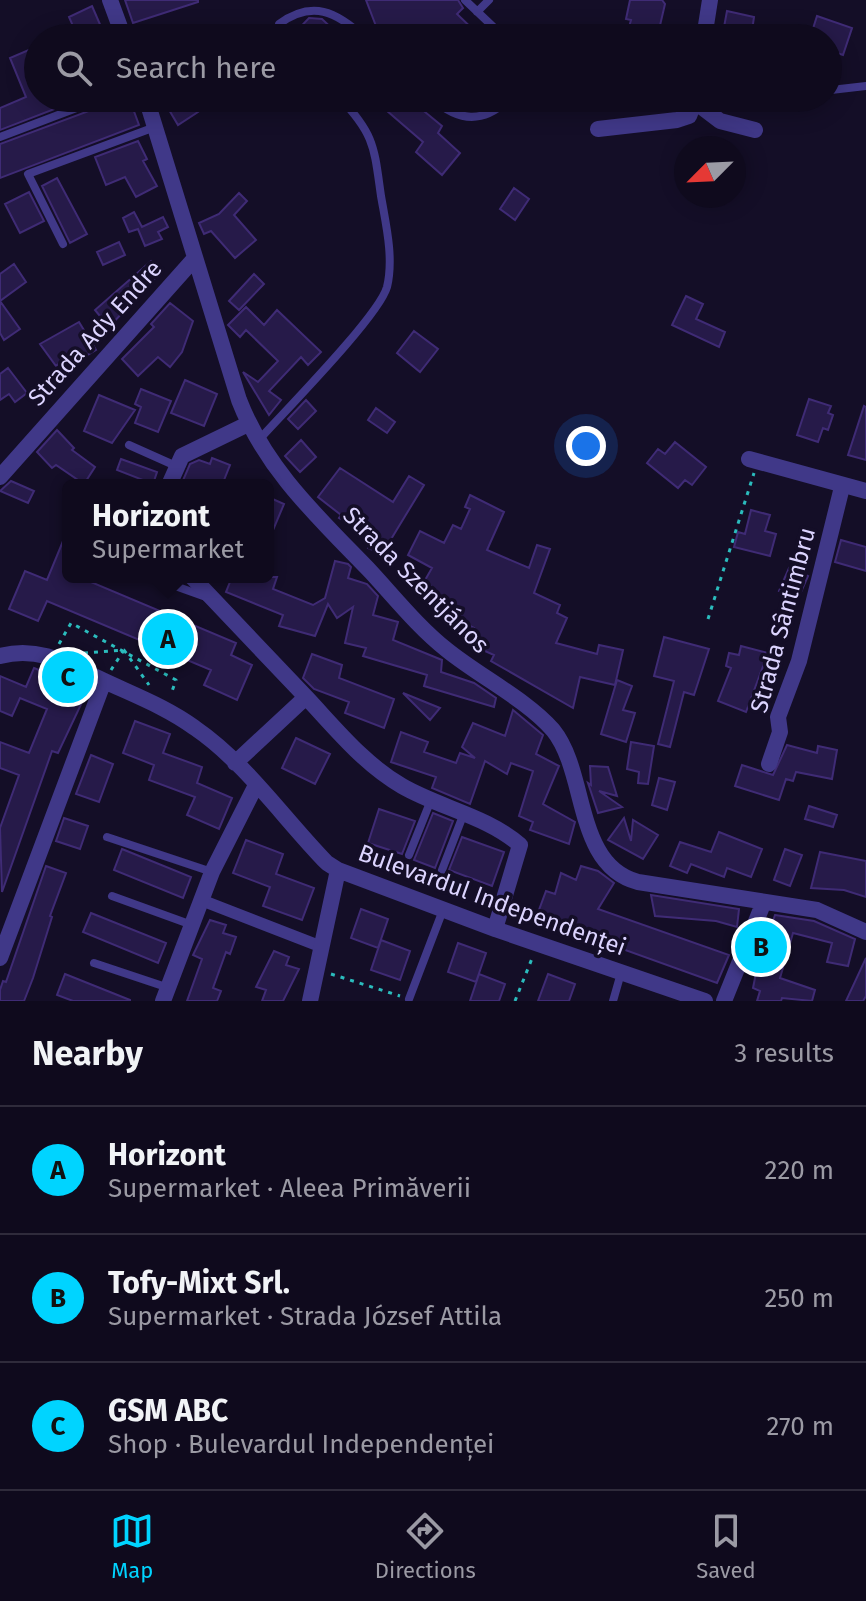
<!DOCTYPE html>
<html lang="en">
<head>
<meta charset="utf-8">
<style>
	:root { --surface:#0f0a1d; --page:#1d182a; --text:#f1f3f6; --muted:#9b9aa4; --line:#2f2b3b; --accent:#00d4ff }
	body { margin:0; font-family:"Fira Sans",sans-serif; background:var(--page); color:var(--text) }
	.compass { position:absolute; left:674px; top:136px; width:72px; height:72px; border-radius:50%; background:var(--surface); box-shadow:0 4px 20px #0003; rotate:246deg }
	.you { position:absolute; left:586px; top:446px; width:28px; height:28px; margin:-20px; border:6px solid #fff; border-radius:50%; background:#1a73e8; box-shadow:0 0 0 12px #1a73e833 }
	.badge { display:grid; place-items:center; width:52px; height:52px; border-radius:50%; background:var(--accent); color:#111; font-size:26px; font-weight:700 }
	.pin { position:absolute; translate:-50% -50%; border:4px solid #fff; box-shadow:0 2px 8px #0006 }
	.popup { position:absolute; left:62px; top:479px; width:212px; height:104px; box-sizing:border-box; display:grid; place-content:center; border-radius:12px; background:var(--surface); filter:drop-shadow(0 2px 6px #0005); font-size:26px; white-space:nowrap; color:var(--muted) }
	.popup b { font-size:30px; color:var(--text) }
	.popup::after { content:''; position:absolute; left:50%; top:100%; margin-left:-16px; border:16px solid transparent; border-top-color:var(--surface) }
	.list { margin:0; padding:0; list-style:none }
	h2 { display:flex; justify-content:space-between; align-items:center; height:104px; margin:0; padding:0 32px; font-size:34px }
	h2 small { font-size:26px; font-weight:400; color:var(--muted) }
	.list li { display:grid; grid-template-columns:52px 1fr auto; gap:24px; align-items:center; box-sizing:border-box; height:128px; padding:0 32px; border-top:2px solid var(--line) }
	.list b { display:block; font-size:30px; white-space:nowrap }
	.list p { margin:0; font-size:26px; white-space:nowrap; color:var(--muted) }
	.list em { font-size:26px; font-style:normal; color:var(--muted) }
	.icon { flex:none; width:44px; height:44px; fill:none; stroke:currentColor; stroke-width:2; stroke-linecap:round; stroke-linejoin:round }
	.map { position:relative; flex:none; width:866px; height:1001px; overflow:hidden }
	.search { position:absolute; background:var(--surface); box-shadow:0 4px 20px #0003; left:24px; right:24px; top:24px; height:88px; display:flex; align-items:center; gap:20px; box-sizing:border-box; padding:0 28px; border-radius:44px; color:var(--muted); font-size:30px }
	.sheet { height:488px; background:var(--surface) }
	nav { display:flex; justify-content:space-around; align-items:center; box-sizing:border-box; height:112px; border-top:2px solid var(--line); background:var(--surface); font-size:22px; color:var(--muted) }
	nav a { display:grid; justify-items:center; gap:4px }
	nav .on { color:var(--accent) }
	.map>svg:first-child { display:block }
	.building { fill:#261a49; stroke:#3f2b75; stroke-width:2 }
	.lines { fill:none; stroke-linecap:round; stroke-linejoin:round }
	.path { stroke:#2bbcbd; stroke-width:3; stroke-dasharray:4 6; stroke-linecap:butt }
	.service { stroke:#403888; stroke-width:8 }
	.pedestrian { stroke:#403888; stroke-width:12 }
	.minor { stroke:#403888; stroke-width:16 }
	.labels { text-anchor:middle; stroke-width:7; stroke-linejoin:round; paint-order:stroke }
	.street-label { font-size:24px; fill:#dcd4ff; stroke:#140e27 }
</style>
</head>
<body>
<div class="map">
<svg width="866" height="1001" viewBox="0 0 866 1001">
	<rect width="100%" height="100%" fill="#140e27"/>
	<path class="building" d="M125,0h73v2l-65,21z
		M366,0h92l5,8 -6,6 25,24h-94l-12,-12z
		M630,0h32l3,4 -7,30 -29,-7 2,-7 -5,-1z
		M92,6l10,23 -13,6 -3,-7 -10,5 -7,-16z
		M727,11l27,6 -3,21h-29z
		M817,16l35,12 -9,27 -15,-5v-12h-18z
		M309,18l13,1 20,19h-52z
		M38,46v52h45l-83,32v-22l26,-11 -16,-39z
		M110,98h19l10,27 -139,53v-34l105,-39z
		M162,98h27l9,14 -20,13z
		M372,98h36l34,28 -4,7 22,20 -18,22 -26,-23 7,-10z
		M138,141l9,18 -4,2 14,25 -21,11 -11,-20 -19,8 -11,-28z
		M57,178l30,56 -17,9 -28,-57z
		M514,188l15,11 -14,21 -15,-11z
		M29,192l15,29 -24,12 -15,-29z
		M239,193l8,8 -13,14 22,25 -21,18 -24,-27 -7,3 -5,-11 20,-9z
		M134,212l8,15 21,-10 5,10 -10,5 4,7 -17,7 -7,-17 -9,3 -6,-14z
		M119,242l6,13 -22,10 -6,-13z
		M151,261l11,10 -53,56 -14,-17z
		M14,264l12,18 -26,19v-27z
		M254,274l10,10 -25,26 -10,-9z
		M686,296l17,8 -7,15 29,13 -6,15 -47,-22z
		M0,301l20,28 -16,11 -4,-7z
		M170,303l23,18 -11,31 -12,15 -12,-10 -20,19 -16,-17 32,-32 -3,-3z
		M246,307l18,18 13,-15 44,42 -13,13 -7,-8 -32,34 12,9 -12,15 -26,-43 15,10 20,-21 -32,-31 -6,7 -12,-12z
		M79,322l17,28 -17,10 -5,-9 -18,15 -16,-22z
		M414,331l24,18 -18,23 -23,-19z
		M8,368l19,25 -12,9 -6,-8 -9,6v-26z
		M185,380l32,14 -13,32 -33,-13z
		M141,389l30,12 -13,31 -23,-9 6,-16 -6,-3z
		M99,395l36,15 -23,33 -28,-12z
		M809,399l22,7 -3,7 5,2 -5,15 -5,-2 -5,14 -21,-7z
		M306,400l10,11 -18,18 -10,-10z
		M864,406l2,1v53l-18,-5z
		M376,408l19,14 -8,11 -19,-13z
		M57,430l17,18 -2,2 23,17 -11,17 -28,-19 -4,3 -15,-16z
		M301,440l15,17 -16,15 -15,-16z
		M675,442l31,25 -14,18 -7,-5 -7,8 -31,-25 11,-14 7,5z
		M212,458l18,7 -8,20h-41l9,-21 9,-4 11,4z
		M121,459l36,13 -4,12 -36,-14z
		M340,468l53,34 16,-26 15,9 -42,69 -14,-6 3,-10 -32,-20 2,-3 -23,-18z
		M11,481l23,10 -6,12 -28,-12z
		M470,495l34,17 -17,38 42,18 8,-23 13,4 -16,44 26,12 -3,8 10,5 -11,25 41,11 2,-9 24,5 -8,35 -35,-8 -7,31 -82,-47 3,-6 -27,-12 7,-15 -35,-18 3,-6 -14,-9 4,-8 -8,-5 8,-14 -24,-13 12,-24 24,12 9,-18 8,4 9,-20 -5,-2z
		M268,497l16,7 -16,38z
		M751,510l19,5 -5,16 11,3 -6,22 -36,-9 4,-15 7,2z
		M68,529v48h19l-1,3 150,63 -5,12 21,10 -15,35 -33,-15 7,-15 -164,-69 -9,20 -29,-12 16,-38 22,9z
		M841,540l25,7v24l-31,-9z
		M335,561l13,3 3,3 -3,11 19,6 11,12 -5,19 25,7 -5,18 49,20 -1,12 33,11 22,15 -2,9 -70,-21 3,-11 -64,-19 3,-8 -21,-5 8,-36 -16,11 -9,-14 -13,32 -36,-10 4,-11 -57,-23 6,-15h45l-4,12 40,16 12,-7z
		M789,568l19,8 -10,23 -19,-8z
		M664,637l45,12 -15,46 -10,-3 -14,55 -12,-3 16,-63 -20,-5z
		M741,646l27,7 -22,59 -28,-11 13,-33 -5,-2 3,-13 10,2z
		M312,654l30,11 -3,13 55,21 -10,29 -39,-15 4,-11 -35,-13 -11,-11z
		M34,668l28,11 -2,5 25,12 -27,57 -6,-2 -50,141 -2,-64 19,-53 -19,-7v-26l29,11 18,-44 -27,-11 -8,18 -12,-5v-35l26,11z
		M617,680l15,6 -9,24 12,3 -9,29 -25,-8z
		M403,693l37,15 -10,12z
		M513,710l30,25 -7,19 23,12 -16,38 32,18 -6,22 -39,-14 3,-8 -14,-6 14,-45 -22,-8 -4,11 -22,-13 -15,43 -38,-16 4,-11 -45,-15 10,-30 27,10 -4,10 32,11 4,-10 15,5 -13,-11 11,-24 32,13z
		M135,721l35,13 -7,19 39,14 -5,16 35,15 -13,31 -32,-14 8,-18 -46,-17 5,-15 -31,-12z
		M296,738l34,16 -15,30 -33,-16z
		M631,742l23,4 -6,38 -10,-1 1,-11 -12,-3z
		M787,745l30,8 1,-7 19,4 -5,29 -36,-7 -3,9 -7,-2 -7,21 -44,-14 7,-21 31,10z
		M91,755l22,9 -14,38 -23,-8z
		M590,766l18,1 9,29 -18,-5 23,16 -24,6 -10,-30 3,2z
		M659,778l16,4 -8,28 -15,-5z
		M809,806l28,9 -4,12 -28,-8z
		M379,809l36,12 -13,33 -34,-11z
		M433,813l20,8 -18,47 -21,-8z
		M64,818l24,8 -8,23 -24,-8z
		M624,818l7,23 2,-21 25,15 -15,24 -35,-19z
		M719,832l43,17 -11,28 -24,-9 -3,9 -33,-13 -4,9 -17,-7 10,-24 31,10z
		M462,837l42,15 -12,34 -43,-16z
		M246,840l37,14 -7,20 38,14 -12,32 -39,-14 7,-19 -37,-14z
		M122,849l69,28 -8,21 -69,-28z
		M785,849l17,6 -12,31 -16,-6z
		M820,852l46,9v36l-22,-7 -33,-2z
		M46,866l20,7 -16,43 2,1 -19,61 -9,23h-24v-11l3,-9 3,1z
		M581,866l17,5 16,12 -16,26 131,46 -12,28 -181,-65 10,-27 9,3 6,-21 15,7z
		M651,895l88,14 -2,18 -21,-6 -61,-5z
		M361,909l27,10 -10,29 -27,-10z
		M91,913l75,30 -8,20 -75,-31z
		M775,915l39,6 41,18 -7,27 -21,-4 5,-19 -39,-10 -13,45 35,12 -3,11 -30,-3 -1,3h-24l3,-10 -7,-3 4,-20z
		M210,920l16,5 -3,8 13,4 -6,17 -4,-2 -13,36 8,3 -4,10h-30l15,-42 -9,-4z
		M381,940l29,11 -10,29 -29,-10z
		M458,943l28,10 -10,29 -28,-10z
		M274,951l15,6 -3,8 13,4 -16,32h-21l4,-11 -10,-3z
		M866,958v38l-3,5h-17z
		M65,974l65,26v1h-57l-16,-6z
		M479,974l26,10 -6,17h-29z
		M548,974l27,10 -6,17h-31z"/>
	<g class="lines">
		<path class="path" d="M708,619l46,-146
			M59,644l12,-21 105,57 -5,14
			M84,653l40,-3 25,35
			M111,670l13,-20
			M331,974l69,22
			M515,1001l18,-45"/>
		<path class="service" d="M465,0l40,38
			M477,12l12,-12
			M283,38l-4,-14c33,-24 57,-13 86,14
			M831,90l35,-4
			M432,98c26,24 52,26 78,0
			M0,137l103,-39
			M63,244l-35,-70 127,-47
			M258,441c26,-29 121,-125 129,-154 7,-29 -1,-62 -6,-91 -7,-49 -6,-61 -41,-98
			M129,445l47,21
			M150,577l56,20
			M107,837l105,35
			M409,855l22,-55
			M442,870l22,-57
			M112,896l80,29
			M94,963l75,25
			M409,999l34,-89
			M613,1001l8,-28"/>
		<path class="pedestrian" d="M201,900l121,47"/>
		<path class="minor" d="M110,0l14,38
			M704,38l6,-38
			M146,98l93,302c27,70 81,119 132,172 24,26 48,56 76,78 32,26 80,50 106,80 35,43 21,135 85,152l179,28 49,22
			M695,102l25,19 35,9
			M598,129l79,-9 12,-4 7,-18
			M749,459l117,32
			M0,477l195,-219
			M169,485l13,-29 66,-32
			M192,577l114,120 -71,66
			M0,656c37,-10 65,6 98,22 33,16 67,28 97,50 51,35 89,91 132,135l11,7 157,59 210,72
			M306,697c30,32 58,67 96,89 38,22 85,30 118,59l-25,84
			M769,764l11,-32 -2,-15 21,-56 43,-174
			M0,958l104,-277
			M163,1001l49,-129 44,-87
			M310,1001l28,-131
			M724,1001l39,-97"/>
	</g>
	<g class="labels">
		<g class="street-label">
			<text transform="translate(95 333) rotate(-48)" y="8">Strada Ady Endre</text>
			<text transform="translate(416 580) rotate(45)" y="8">Strada Szentjános</text>
			<text transform="translate(783 620) rotate(-75)" y="8">Strada Sântimbru</text>
			<text transform="translate(492 900) rotate(20)" y="8">Bulevardul Independenței</text>
		</g>
	</g>
</svg>
<svg class="compass" viewBox="-18 -18 36 36"><path d="M0-13l5 13h-10z" fill="#e53935"/><path d="M0 13l5-13h-10z" fill="#9b9aa4"/></svg>
<div class="you"></div>
<div class="pin badge" style="left:168px;top:639px">A</div>
<div class="popup"><b>Horizont</b>Supermarket</div>
<div class="pin badge" style="left:761px;top:947px">B</div>
<div class="pin badge" style="left:68px;top:677px">C</div>
<div class="search"><svg class="icon" aria-label="search" viewBox="0 0 24 24"><circle cx="10" cy="10" r="6"/><path d="M15 15l6 6"/></svg>Search here</div>
</div>
<section class="sheet">
<h2>Nearby<small>3 results</small></h2>
<ul class="list">
<li><span class="badge">A</span><div><b>Horizont</b><p>Supermarket · Aleea Primăverii</p></div><em>220 m</em></li>
<li><span class="badge">B</span><div><b>Tofy-Mixt Srl.</b><p>Supermarket · Strada József Attila</p></div><em>250 m</em></li>
<li><span class="badge">C</span><div><b>GSM ABC</b><p>Shop · Bulevardul Independenței</p></div><em>270 m</em></li>
</ul>
</section>
<nav>
<a class="on"><svg class="icon" aria-label="map" viewBox="0 0 24 24"><path d="M3 6l6-2 6 2 6-2v14l-6 2-6-2-6 2zM9 4v14M15 6v14"/></svg>Map</a>
<a><svg class="icon" aria-label="directions" viewBox="0 0 24 24"><path d="M12 3l9 9-9 9-9-9zM9 14v-3h6M13 9l2 2-2 2"/></svg>Directions</a>
<a><svg class="icon" aria-label="saved" viewBox="0 0 24 24"><path d="M7 4h10v16l-5-4-5 4z"/></svg>Saved</a>
</nav>
</body>
</html>
